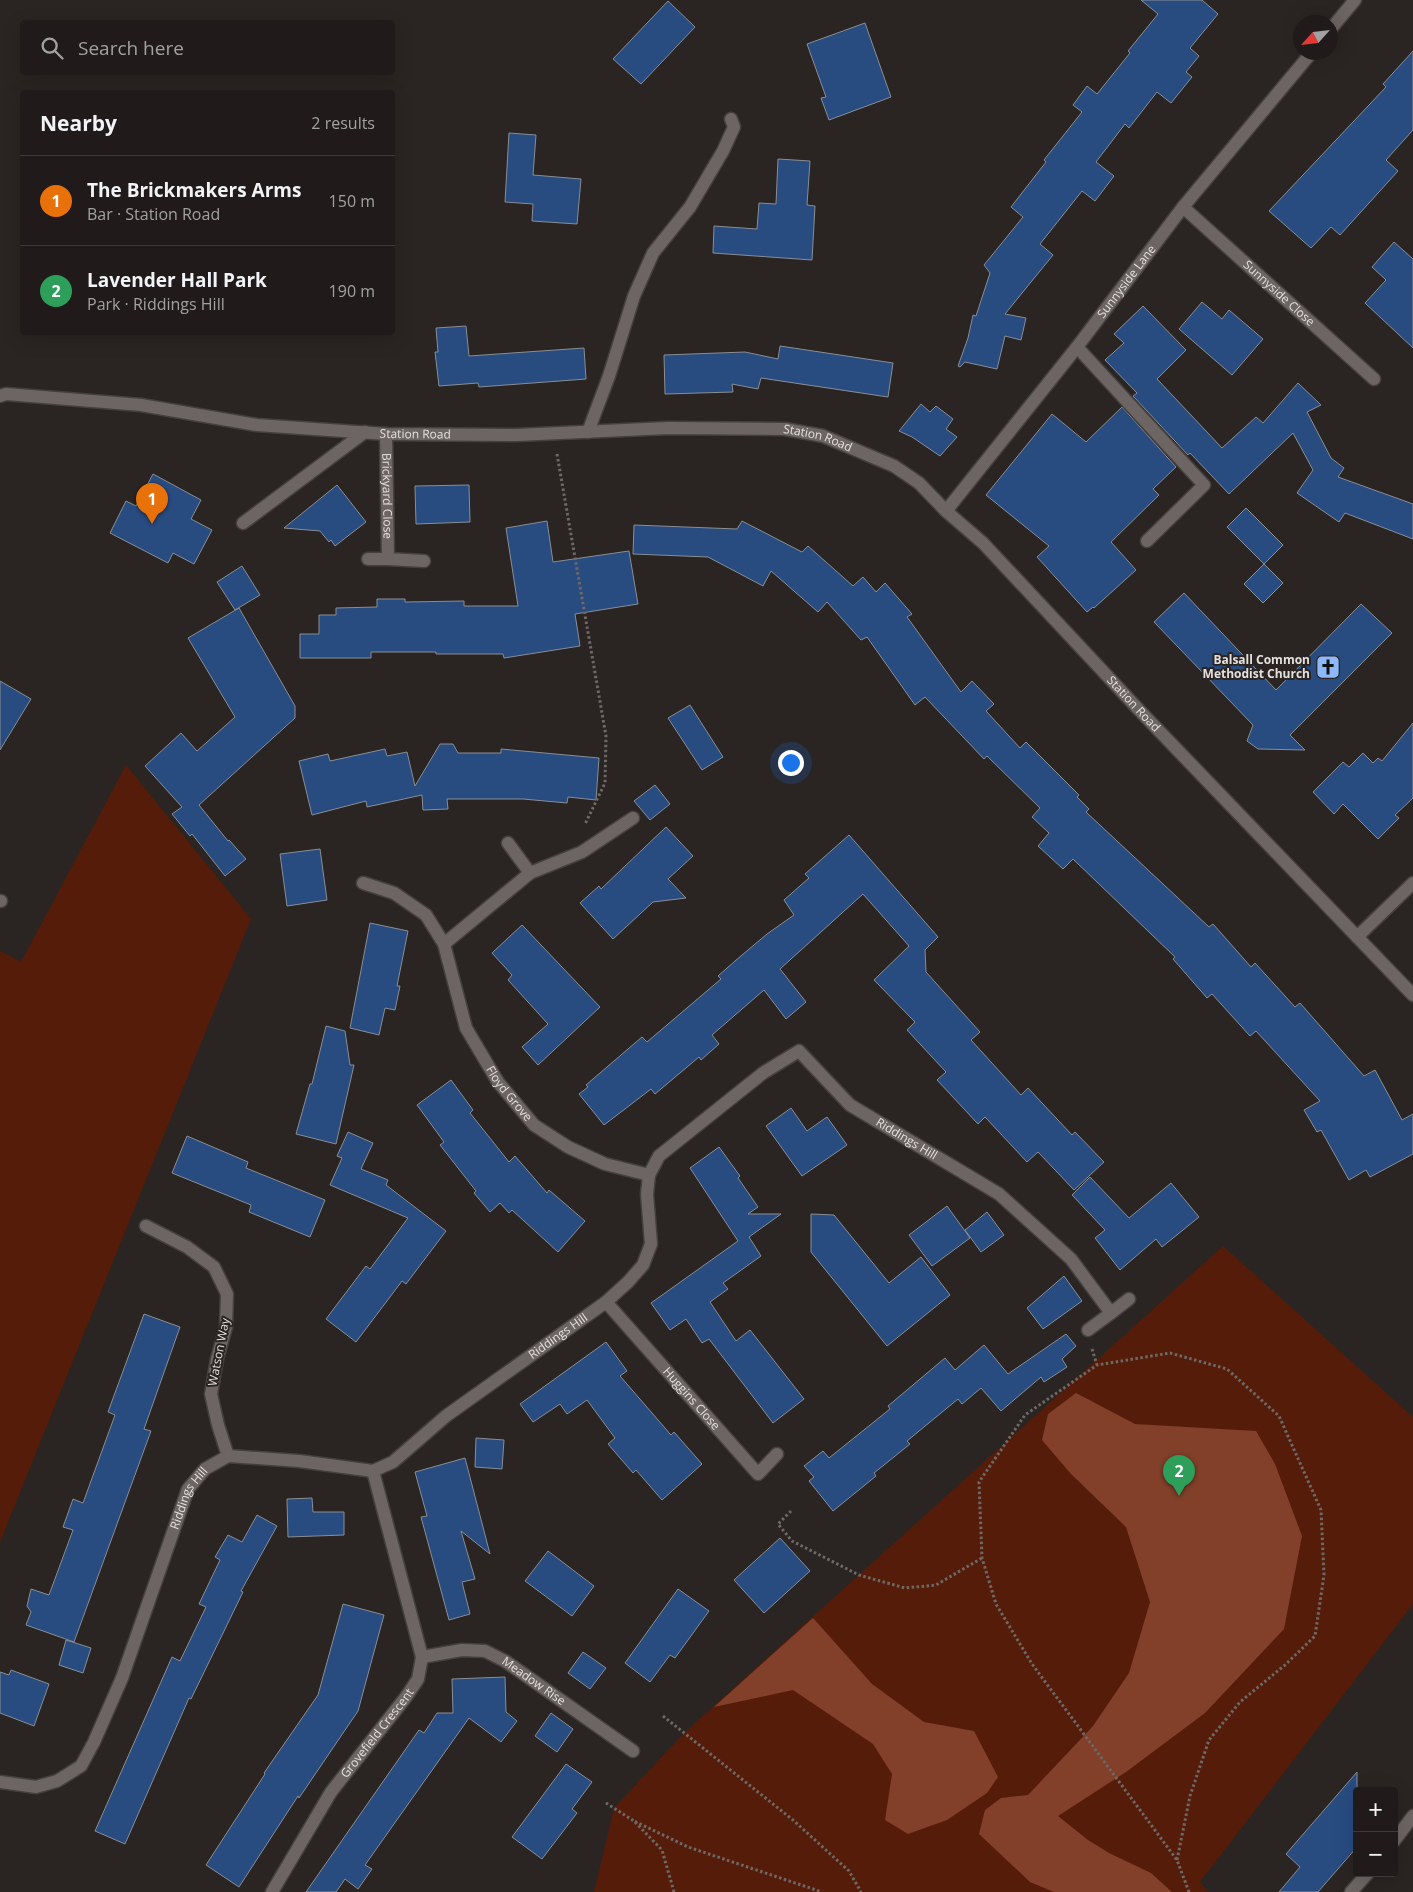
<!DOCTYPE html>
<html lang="en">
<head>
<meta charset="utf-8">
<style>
	:root { --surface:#201b1a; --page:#282423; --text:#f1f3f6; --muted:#a2a1a2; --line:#3d3939; --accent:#8db9fc }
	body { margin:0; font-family:"Open Sans",sans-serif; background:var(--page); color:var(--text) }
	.controls { position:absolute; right:15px; bottom:15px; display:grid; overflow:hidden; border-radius:5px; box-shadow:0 5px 20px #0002 }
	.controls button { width:45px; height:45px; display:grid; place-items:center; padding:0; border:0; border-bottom:1px solid var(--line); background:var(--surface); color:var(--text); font:25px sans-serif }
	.compass { position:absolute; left:1293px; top:15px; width:45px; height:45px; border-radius:50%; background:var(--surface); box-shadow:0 5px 20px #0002; rotate:243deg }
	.you { position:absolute; left:790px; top:762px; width:18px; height:18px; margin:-12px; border:4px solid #fff; border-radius:50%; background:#1a73e8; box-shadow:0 0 0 8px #1a73e833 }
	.badge { display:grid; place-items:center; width:32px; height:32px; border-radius:50%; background:var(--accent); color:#fff; font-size:16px; font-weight:700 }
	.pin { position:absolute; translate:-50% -41px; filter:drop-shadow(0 1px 2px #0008) }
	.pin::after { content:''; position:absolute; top:26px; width:18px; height:15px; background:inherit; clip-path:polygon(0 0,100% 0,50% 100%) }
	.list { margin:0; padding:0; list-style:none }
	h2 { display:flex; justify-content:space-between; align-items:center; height:65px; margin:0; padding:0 20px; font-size:21px }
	h2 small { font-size:16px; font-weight:400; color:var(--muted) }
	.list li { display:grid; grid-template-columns:32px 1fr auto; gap:15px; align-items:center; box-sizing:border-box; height:90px; padding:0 20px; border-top:1px solid var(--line) }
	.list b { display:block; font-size:19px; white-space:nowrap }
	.list p { margin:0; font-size:16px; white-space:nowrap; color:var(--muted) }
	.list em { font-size:16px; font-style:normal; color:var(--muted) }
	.icon { flex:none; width:28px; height:28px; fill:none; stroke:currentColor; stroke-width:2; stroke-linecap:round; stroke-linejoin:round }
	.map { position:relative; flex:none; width:1413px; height:1892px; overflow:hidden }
	.search { position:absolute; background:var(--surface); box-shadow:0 5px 20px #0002; left:20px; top:20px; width:375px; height:55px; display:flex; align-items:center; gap:12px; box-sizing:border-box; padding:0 18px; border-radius:5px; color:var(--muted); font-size:19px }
	.panel { position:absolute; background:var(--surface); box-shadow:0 5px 20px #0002; left:20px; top:90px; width:375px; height:245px; border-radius:5px }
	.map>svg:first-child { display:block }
	.green { fill:#551d09 }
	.forest { fill:#823f29 }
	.building { fill:#284b80; stroke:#8a8e94 }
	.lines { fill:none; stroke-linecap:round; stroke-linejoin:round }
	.service-casing { stroke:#44403f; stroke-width:15 }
	.pedestrian-casing { stroke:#44403f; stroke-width:15 }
	.minor-casing { stroke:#44403f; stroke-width:15 }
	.tertiary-casing { stroke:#44403f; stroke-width:15 }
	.path { stroke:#6e6967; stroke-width:3; stroke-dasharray:2.5 2.5; stroke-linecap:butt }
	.service { stroke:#6c6563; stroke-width:12 }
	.pedestrian { stroke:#6c6563; stroke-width:12 }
	.minor { stroke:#6c6563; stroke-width:12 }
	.tertiary { stroke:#6c6563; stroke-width:12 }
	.labels { text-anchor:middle; stroke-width:4; stroke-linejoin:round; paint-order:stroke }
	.street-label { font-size:12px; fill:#e4e0df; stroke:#2a2422 }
	.poi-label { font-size:12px; font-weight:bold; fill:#e4e0df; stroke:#2a2422; text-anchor:end }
</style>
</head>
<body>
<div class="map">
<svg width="1413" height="1892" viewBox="0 0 1413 1892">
	<rect width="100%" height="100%" fill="#2a2422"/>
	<path class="green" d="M126,765l125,154 -251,623v-591l21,11z
		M1223,1246l190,171v187l-213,278 9,10h-615l20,-84 70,-75z"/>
	<path class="forest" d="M1076,1393l59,31 121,7 19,33 27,72 -18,93 -79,84 -79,59 -68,44 30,24 21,13 42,20 21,19h-118l-24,-10 -51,-48 6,-24 16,-12 27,-3 65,-69 36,-53 21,-71 -24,-75 -55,-53 -29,-34 6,-26z
		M813,1618l59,66 52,38 50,9 24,46 -11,16 -40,27 -39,14 -23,-14 7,-46 -19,-30 -80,-54 -79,17z"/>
	<path class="building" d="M1141,0h61l16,14 -28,34 9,8 -13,16 6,5 -21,26 -14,-11 -28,36 -4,-4 -29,38 18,14 -19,25 -13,-10 -42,53 13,11 -48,59 21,4 -5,22 -16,-4 -8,33 -32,-7 -5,5 -2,-1 10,-28 5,-23 3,1 14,-43 -6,-8 39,-48 -12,-10 35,-45 -2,-2 38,-48 -9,-7 14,-19 10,8 33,-41 -2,-2 30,-37z
		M668,1l27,26 -54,57 -28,-25z
		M865,23l26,74 -62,23 -8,-22 5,-1 -19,-53z
		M1413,51v79l-27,30 12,11 -58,64 -9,-8 -20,21 -42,-37 117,-124 -3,-3z
		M509,133l27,2 -3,40 48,4 -4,45 -45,-3 1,-17 -28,-2z
		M778,159l32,2 -3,44 8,1 -3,54 -99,-7 1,-27 43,3 2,-26 17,1z
		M1394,242l19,17v89l-48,-45 21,-23 -14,-13z
		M1202,302l20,17 7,-9 34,29 -31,36 -53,-46z
		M1143,306l43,44 -29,29 65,69 34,-31 7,6 35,-40 23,22 -14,7 24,46 13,10 -6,9 75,27v35l-68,-26 -6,9 -42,-29 16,-23 -20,-37 -64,61 -39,-41 -2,2 -55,-59 4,-3 -32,-33 19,-17 -10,-9z
		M466,326l3,30 115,-8 2,31 -107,8 -1,-4 -39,3 -4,-34h3l-2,-24z
		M780,346l113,17 -5,34 -127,-19 -3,11 -26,-5 1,8 -68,2 -1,-39 81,-3 33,7z
		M921,404l9,8 6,-6 17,13 -7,10 11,8 -17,19 -28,-19 -13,-6z
		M1122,407l54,60 -23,22 6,6 -48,47 25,28 -42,38 -1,-1 -6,5 -50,-55 12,-11 -63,-51 66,-81 34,28z
		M153,474l48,26 -10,19 21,11 -18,34 -21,-11 -5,10 -58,-30 16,-32 10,5z
		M337,485l29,37 -31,24 -4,-6 -2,2 -9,-11 -36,-3z
		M469,485l1,37 -54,2 -1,-38z
		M1246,508l37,37 -19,19 -37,-37z
		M547,521l6,41 76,-11 9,53 -63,10 5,32 -76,12 -1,-4h-67v-2h-65v6h-71v-24h19v-19h17v-7l41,-1v-8h28v3l59,-1v5h54l-12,-78z
		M742,521l60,31 6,-6 45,40 10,-9 13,15 9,-9 27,31 -5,3 54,75 11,-11 22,23 -8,7 34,37 6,-6 53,53 -2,2 12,12 -3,3 123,115 4,-3 38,43 4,-4 40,44 5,-4 64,73 11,-6 27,50 11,-6v40l-43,23 -4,-7 -17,10 -28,-50 -4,2 -13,-22 16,-9 -64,-70 -6,5 -38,-42 -5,4 -34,-39 2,-2 -102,-98 -10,10 -25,-23 11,-13 -17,-16 8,-9 -53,-52 -3,3 -59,-62 -10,8 -48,-68 -6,3 -34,-38 -9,10 -47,-41 -8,15 -55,-29 -75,-3 1,-29 103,4z
		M1264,564l19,19 -20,20 -19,-19z
		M242,566l18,29 -25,15 -18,-28z
		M1184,593l92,97 85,-86 31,29 -102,102 15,15 -47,-1 -11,-8 6,-16 -99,-103z
		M239,608l56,98v12l-96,87 29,36 1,-1 17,19 -21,17 -33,-42 -2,2 -18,-22 10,-7 -37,-41 36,-33 16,18 38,-34 -47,-79z
		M0,681l31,18 -31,51z
		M690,705l33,52 -21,13 -34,-52z
		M1413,723v75l-18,17 4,3 -21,21 -35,-35 -9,10 -21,-22 30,-30 6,5 14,-14 10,10 5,-5 4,3z
		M440,744h13l5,9h43v-4l98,9 -3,42 -28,-3 -1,6 -44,-4h-76l1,10 -25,1 -1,-15 -55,12 -1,-6 -54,14 -13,-54 29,-7 2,7 55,-12 2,7 20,-4 8,34z
		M655,785l15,19 -20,16 -16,-19z
		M666,827l27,29 -25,23 18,19 -33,4 -40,37 -33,-36 19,-17 2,3z
		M849,835l89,102 -13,13 1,22 54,60 -9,8 50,55 7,-7 44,47 3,-3 29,30 -30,28 -36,-38 -11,10 -42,-45 -7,7 -41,-44 9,-8 -39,-42 8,-8 -41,-42 35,-34 -46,-52 -83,75 26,33 -20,17 -22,-29 -52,45 7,9 -18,16 -2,-3 -44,37 -4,-5 -47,36 -25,-31 9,-7 -2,-2 56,-48 5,5 74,-63 -3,-3 17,-15 32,-27 27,-19 -10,-15 25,-22 -4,-4z
		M320,849l7,51 -40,6 -7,-52z
		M370,923l38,8 -11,55h3l-5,24 -10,-2 -6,27 -29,-7z
		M522,925l78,82 -62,58 -16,-18 26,-23 -40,-44 4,-5 -20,-22z
		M326,1026l19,5 5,34h4l-18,79 -40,-10 14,-50h2z
		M451,1080l22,30 -3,3 39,49 6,-6 32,37 2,-3 36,31 -27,31 -46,-42 -3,3 -9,-10 -10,9 -16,-19 2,-2 -36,-46 4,-3 -27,-37z
		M791,1108l16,23 20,-14 20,28 -45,31 -36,-50z
		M348,1132l25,11 -12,26 27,11 -2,5 60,46 -40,53 -4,-3 -46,61 -30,-23 40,-53 4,3 38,-51 -78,-33 12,-27 -5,-2z
		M187,1136l61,26 -2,6 79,32 -15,37 -61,-25 2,-7 -79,-32z
		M719,1147l21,29 -2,2 20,29 -10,7h33l-32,23 12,19 -38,27 5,6 -18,13 26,39 14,-11 54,69 -31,24 -64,-84 -7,4 -16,-24 -16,11 -19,-27 87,-62 -48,-73z
		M1090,1177l39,41 42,-35 28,34 -37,30 -6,-8 -36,31 -25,-32 10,-8 -33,-35z
		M947,1206l23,32 -38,28 -23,-31z
		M987,1212l17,23 -23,17 -16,-22z
		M811,1214l23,1 55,68 32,-26 29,38 -63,51 -76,-94z
		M1064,1276l18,25 -39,28 -16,-21z
		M144,1314l36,13 -36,102 7,2 -77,211 -48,-17 5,-13 -4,-6 4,-17 18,6 24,-65 -10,-3 10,-28 10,4 32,-88 -7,-3z
		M1066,1334l10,12 -14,13 5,8 -23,15 -3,-5 -40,34 -20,-23 -19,16 -4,-5 -51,42 3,3 -36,29 2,3 -43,35 -24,-30 5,-4 -10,-11 19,-15 6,7 61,-49 -2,-3 57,-48 10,12 29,-25 24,29z
		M606,1342l21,29 -7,5 51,59 3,-3 28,32 -40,36 -26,-30 -3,3 -25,-29 7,-6 -28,-38 -20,14 -7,-10 -27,18 -13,-18z
		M476,1438l28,2 -2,29 -27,-2z
		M465,1458l25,96 -29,-23 14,48 -13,3 8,32 -21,6 -28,-103 6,-1 -12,-44z
		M312,1498l1,14h31v23l-56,2 -1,-38z
		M257,1515l20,11 -36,65 2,1 -52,107 -2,-1 -64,146 -30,-13 77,-174 8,4 26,-54 -7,-3 21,-44 -5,-3 13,-22 14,7z
		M780,1538l30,33 -46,42 -30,-33z
		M548,1551l46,35 -22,30 -47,-35z
		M678,1589l31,22 -34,47 -5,-3 -20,27 -25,-19z
		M343,1604l41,11 -26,96 -59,87 -1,-2 -59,91 -33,-22 59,-91 -1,-1 54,-78z
		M66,1640l25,8 -8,25 -24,-8z
		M583,1652l23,16 -16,21 -22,-16z
		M11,1670l38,14 -15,42 -34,-13v-41l9,3z
		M505,1677l1,35 11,9 -16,21 -32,-24 -104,147 7,4 -14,20 -13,-10 -9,13h-30l113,-162 5,3 13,-20h16l-1,-34z
		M551,1713l22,16 -16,23 -22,-16z
		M566,1764l26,18 -20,27 5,4 -35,46 -30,-22z
		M1357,1772v75l-39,45h-39l21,-25 -14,-13z"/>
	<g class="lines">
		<g class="service-casing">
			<path id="service" d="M1077,347l127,138 -57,56
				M588,432l21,-56 25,-80 19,-43 37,-46 33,-56 11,-24 -3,-8
				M243,523l122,-91
				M0,901h1"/>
		</g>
		<g class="pedestrian-casing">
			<path id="pedestrian" d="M530,873l52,-21 51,-34"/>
		</g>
		<g class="minor-casing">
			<g id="minor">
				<path d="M1330,30l25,-30"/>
				<path id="s1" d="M1183,207l191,172"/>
				<path id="s2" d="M386,434l2,125 36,2"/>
				<path id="s3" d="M946,511l131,-164 106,-140 129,-155"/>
				<path d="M368,559h20"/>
				<path id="s4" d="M363,883l31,10 32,22 18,29 22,84 32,54 36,43 34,22 37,17 44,11"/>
				<path d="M1357,937l56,-54"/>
				<path d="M444,944l86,-71 -22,-30"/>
				<path d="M146,1226l41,21 27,20 13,27 -1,33 -9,32 -6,35 7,31 10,31"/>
				<path id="s5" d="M606,1302l152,172 19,-20"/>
				<path d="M1088,1330l23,-17"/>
				<path id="s6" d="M422,1657l40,-7 23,1 20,10 128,90"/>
				<path id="s7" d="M0,1782l36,5 21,-6 24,-15 13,-24 28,-64 66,-189 17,-20 23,-13 71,5 74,10 20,-9 53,-46 160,-114 22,-20 15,-17 8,-21 -4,-50 2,-19 10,-19 104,-83 36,-22 51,54 149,89 72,65 40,54 18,-14"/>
				<path d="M1394,1841l19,-25"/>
				<path id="s8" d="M272,1892l59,-100 75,-95 12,-18 4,-22 -49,-186"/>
				<path d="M1351,1892l17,-19"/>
			</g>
		</g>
		<g class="tertiary-casing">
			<g id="tertiary">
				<path id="s9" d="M0,396l6,-2 135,11 116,20 129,9 131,1 151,-7 117,1 38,7 71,30 25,17 27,28 37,32 157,168 273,284"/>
			</g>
		</g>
		<path class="path" d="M557,454l49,282 -1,47 -20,41
			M1092,1349l5,16
			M791,1511l-13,13 14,17 67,34 46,13 31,-3 46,-27
			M663,1716l130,104 56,51 12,21
			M606,1803l28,18
			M1177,1860l13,-64 19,-56 31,-38 45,-37 30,-29 9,-61 -3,-65 -42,-94 -52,-47 -57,-16 -73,12 -72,50 -46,67 3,76 14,46 36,60 145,196 12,32
			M674,1892l-12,-42 -28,-29 54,26 134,45"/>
		<use href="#service" class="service"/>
		<use href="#pedestrian" class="pedestrian"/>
		<use href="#minor" class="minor"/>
		<use href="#tertiary" class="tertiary"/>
	</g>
	<defs>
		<g id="church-square" transform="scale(1.25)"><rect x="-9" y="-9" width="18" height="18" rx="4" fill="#8db9fc" stroke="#2a2422"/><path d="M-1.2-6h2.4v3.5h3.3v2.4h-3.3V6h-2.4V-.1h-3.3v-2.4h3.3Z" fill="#111"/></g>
	</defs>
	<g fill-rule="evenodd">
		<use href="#church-square" x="1328" y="667"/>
	</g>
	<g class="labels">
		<g class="street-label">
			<text dy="4" stroke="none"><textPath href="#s3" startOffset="292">Sunnyside Lane</textPath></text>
			<text dy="4" stroke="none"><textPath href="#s1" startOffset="129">Sunnyside Close</textPath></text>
			<text dy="4" stroke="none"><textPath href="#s9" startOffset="418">Station Road</textPath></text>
			<text dy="4" stroke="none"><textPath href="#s9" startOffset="822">Station Road</textPath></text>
			<text dy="4" stroke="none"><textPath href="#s2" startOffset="62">Brickyard Close</textPath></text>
			<text dy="4" stroke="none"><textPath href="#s9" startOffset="1242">Station Road</textPath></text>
			<text dy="4" stroke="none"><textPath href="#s4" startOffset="271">Floyd Grove</textPath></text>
			<text dy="4" stroke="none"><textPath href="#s7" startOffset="1352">Riddings Hill</textPath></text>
			<text dy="4" stroke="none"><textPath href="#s7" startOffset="812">Riddings Hill</textPath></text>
			<text transform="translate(219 1352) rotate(-79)" y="4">Watson Way</text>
			<text dy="4" stroke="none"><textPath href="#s5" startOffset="129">Huggins Close</textPath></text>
			<text dy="4" stroke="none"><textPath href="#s7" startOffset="376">Riddings Hill</textPath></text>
			<text dy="4" stroke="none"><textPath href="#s6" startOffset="121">Meadow Rise</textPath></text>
			<text dy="4" stroke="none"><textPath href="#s8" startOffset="191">Grovefield Crescent</textPath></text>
		</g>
		<g class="poi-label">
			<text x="1310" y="664">Balsall Common<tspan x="1310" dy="14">Methodist Church</tspan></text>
		</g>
	</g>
</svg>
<div class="controls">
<button>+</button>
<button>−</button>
</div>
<svg class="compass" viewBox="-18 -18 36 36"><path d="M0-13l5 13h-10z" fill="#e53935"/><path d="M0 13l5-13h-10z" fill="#a2a1a2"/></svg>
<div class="you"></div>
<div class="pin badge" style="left:152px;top:524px;background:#e8710a">1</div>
<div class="pin badge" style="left:1179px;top:1496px;background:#2e9e5b">2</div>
<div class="search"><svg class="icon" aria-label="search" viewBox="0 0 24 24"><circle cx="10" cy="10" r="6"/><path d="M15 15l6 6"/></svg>Search here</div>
<section class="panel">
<h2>Nearby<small>2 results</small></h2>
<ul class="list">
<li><span class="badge" style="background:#e8710a">1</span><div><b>The Brickmakers Arms</b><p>Bar · Station Road</p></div><em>150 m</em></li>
<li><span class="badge" style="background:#2e9e5b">2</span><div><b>Lavender Hall Park</b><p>Park · Riddings Hill</p></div><em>190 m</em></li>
</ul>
</section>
</div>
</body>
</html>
